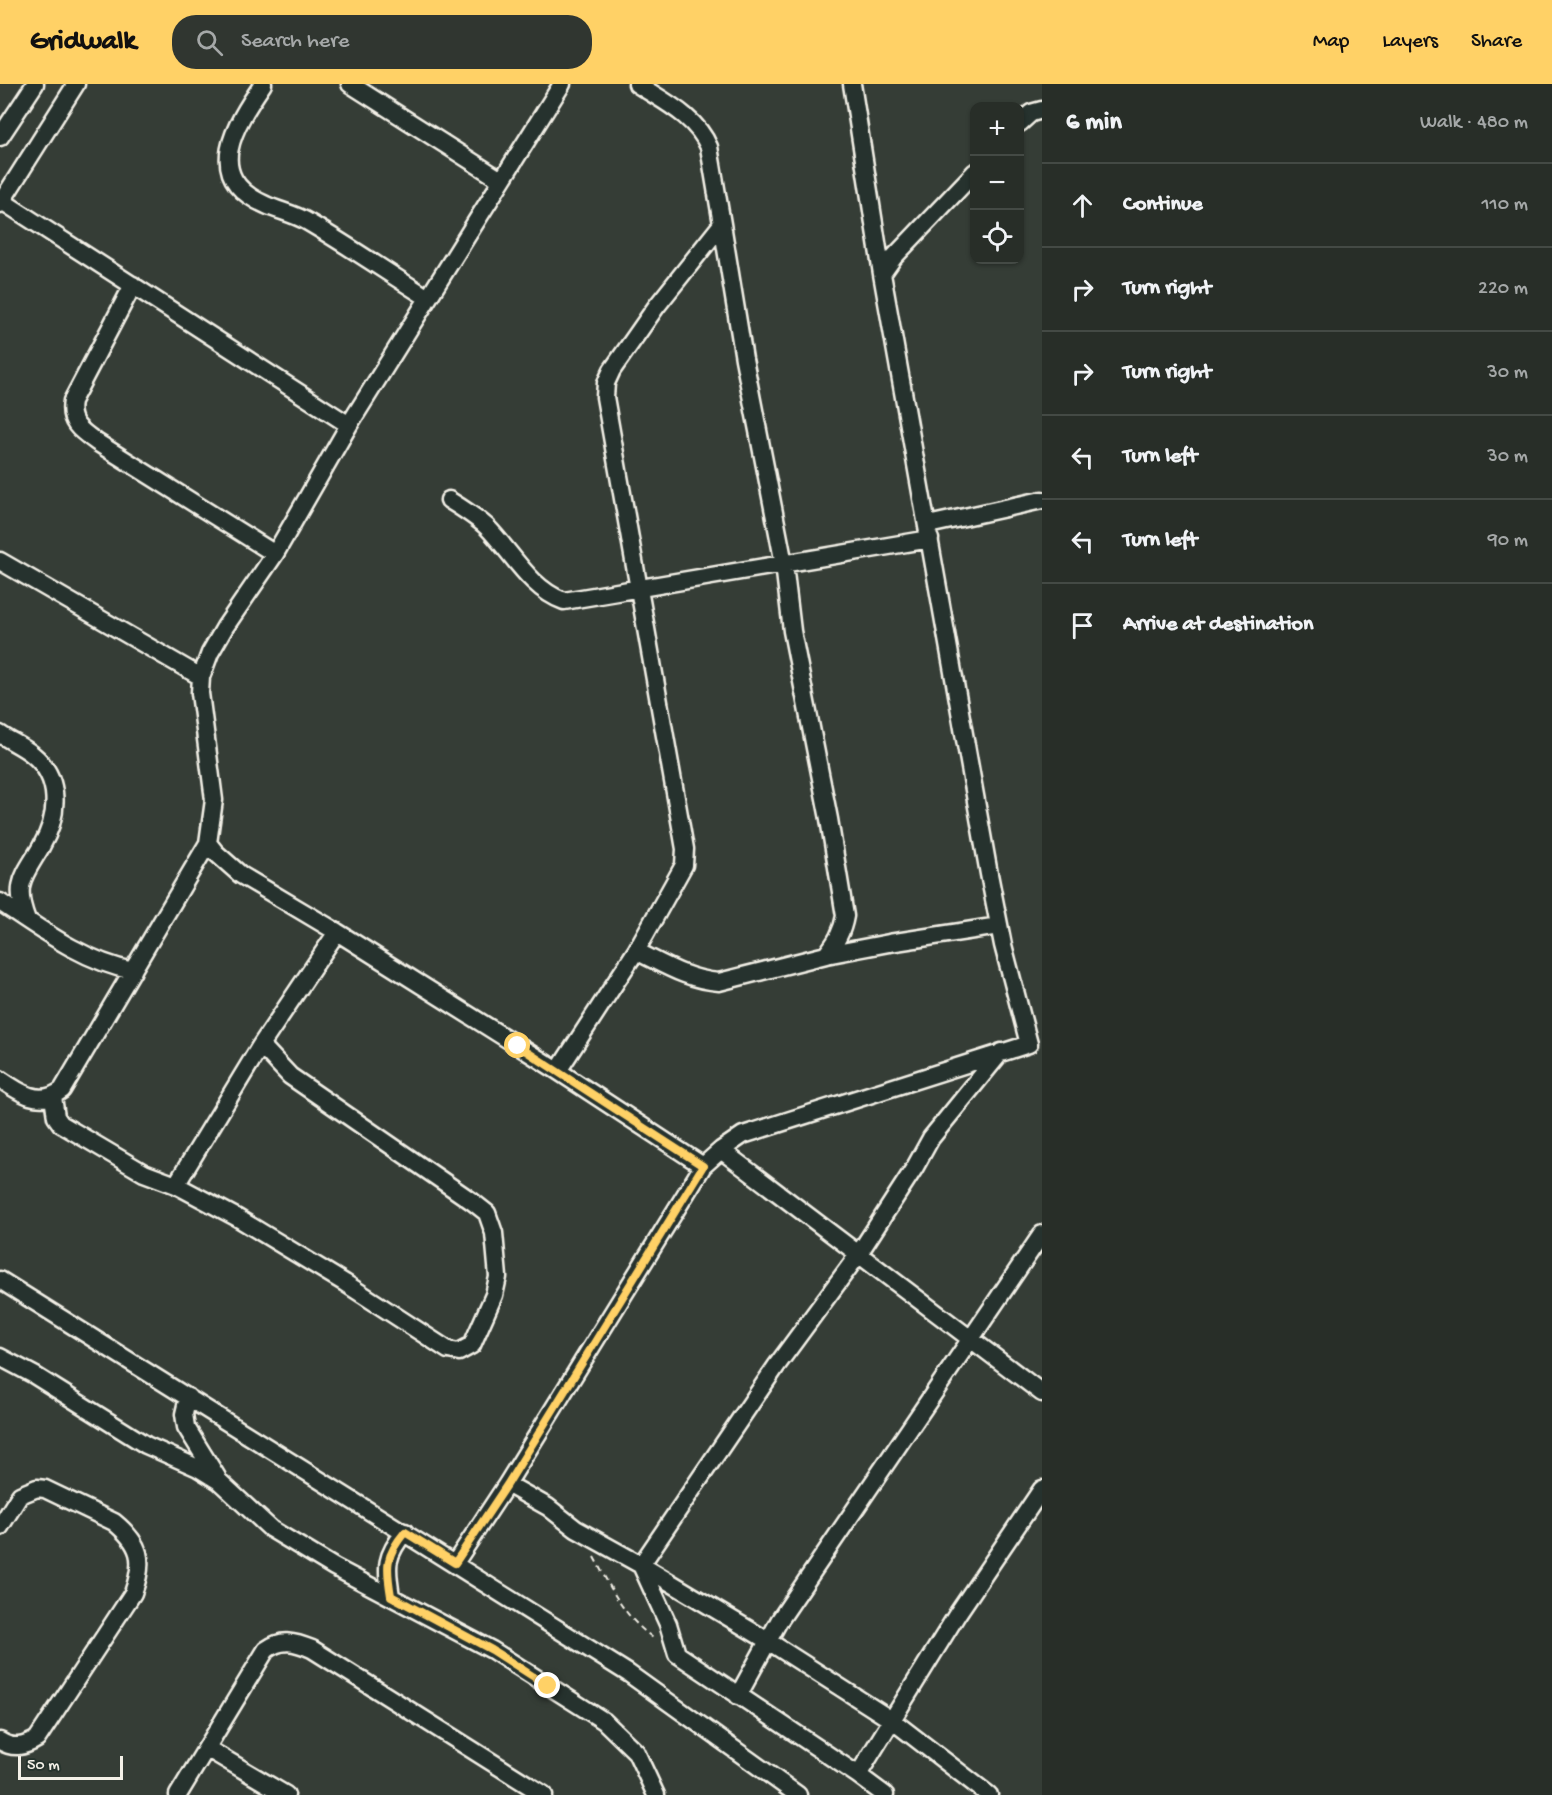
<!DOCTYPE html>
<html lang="en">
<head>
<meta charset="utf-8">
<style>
	:root { --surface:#282e28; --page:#303630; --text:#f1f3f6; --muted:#a5a8a8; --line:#444a45; --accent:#ffd166 }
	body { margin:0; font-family:"Gochi Hand",sans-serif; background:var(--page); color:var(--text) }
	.controls { position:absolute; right:18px; top:18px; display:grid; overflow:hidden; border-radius:12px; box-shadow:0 2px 4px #0004 }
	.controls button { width:54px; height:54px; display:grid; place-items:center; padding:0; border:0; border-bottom:2px solid var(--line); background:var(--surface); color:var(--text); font:30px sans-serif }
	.scale { position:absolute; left:18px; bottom:15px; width:105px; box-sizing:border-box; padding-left:6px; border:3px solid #f4f1e8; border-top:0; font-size:16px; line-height:21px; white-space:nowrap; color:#f4f1e8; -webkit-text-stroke:4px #26332d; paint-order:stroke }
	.stop { position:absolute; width:18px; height:18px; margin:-14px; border:4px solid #ffd166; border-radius:50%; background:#fff }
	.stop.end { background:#ffd166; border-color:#fff; box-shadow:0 2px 6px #0008 }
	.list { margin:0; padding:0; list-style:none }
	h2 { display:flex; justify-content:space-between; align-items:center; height:78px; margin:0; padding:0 24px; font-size:26px }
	h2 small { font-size:20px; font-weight:400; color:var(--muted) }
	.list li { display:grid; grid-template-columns:39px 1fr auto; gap:18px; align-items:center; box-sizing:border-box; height:84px; padding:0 24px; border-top:2px solid var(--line) }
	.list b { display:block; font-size:22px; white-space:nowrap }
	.list em { font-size:20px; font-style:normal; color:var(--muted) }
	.icon { flex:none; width:33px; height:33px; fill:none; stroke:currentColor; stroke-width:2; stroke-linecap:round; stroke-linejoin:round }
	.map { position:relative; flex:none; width:1042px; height:1711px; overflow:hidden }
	header { display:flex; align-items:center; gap:36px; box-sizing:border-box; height:84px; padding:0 30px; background:var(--accent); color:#111 }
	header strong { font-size:28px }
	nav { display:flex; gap:33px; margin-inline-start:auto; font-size:21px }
	.search { width:420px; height:54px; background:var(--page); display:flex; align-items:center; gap:15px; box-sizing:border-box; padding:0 21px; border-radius:24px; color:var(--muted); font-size:22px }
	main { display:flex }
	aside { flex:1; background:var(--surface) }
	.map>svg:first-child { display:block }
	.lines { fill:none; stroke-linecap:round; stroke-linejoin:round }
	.minor-casing { stroke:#f4f1e8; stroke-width:21 }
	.path { stroke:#f4f1e8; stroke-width:2; stroke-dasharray:6 4.5; stroke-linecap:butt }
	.minor { stroke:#26332d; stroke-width:16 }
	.route { stroke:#ffd166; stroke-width:8 }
</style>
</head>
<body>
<header>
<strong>Gridwalk</strong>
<div class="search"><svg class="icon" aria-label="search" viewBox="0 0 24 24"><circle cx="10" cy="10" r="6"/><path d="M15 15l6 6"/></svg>Search here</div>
<nav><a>Map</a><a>Layers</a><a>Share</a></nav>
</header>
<main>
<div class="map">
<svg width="1042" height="1711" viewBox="0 0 1042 1711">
	<rect width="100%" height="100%" fill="#353d36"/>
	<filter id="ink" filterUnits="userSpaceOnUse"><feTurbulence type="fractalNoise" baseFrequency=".0167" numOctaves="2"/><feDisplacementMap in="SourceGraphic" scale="12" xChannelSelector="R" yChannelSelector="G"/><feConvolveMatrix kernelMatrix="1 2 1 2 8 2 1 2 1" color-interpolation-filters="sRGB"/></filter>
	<g filter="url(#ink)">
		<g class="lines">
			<g class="minor-casing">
				<path id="minor" d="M263,0c-28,41 -62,93 3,121 13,6 29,9 42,17 41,24 80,51 120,76
					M350,0l151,96
					M562,0l-213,341 -74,129 -50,73 -15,26 -9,24 -1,16 14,107 -6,43 8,10 25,22 96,57 221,139 145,95
					M1020,39l11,-10 11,-3
					M0,53l35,-53
					M2,117l347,224
					M0,120l76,-120
					M722,140l22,135 40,205 8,67 37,188 16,97c-3,17 -9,26 -19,39l63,-12 110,-17
					M882,190l12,-17 81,-85
					M133,201l-61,116c-4,22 9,30 26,42l177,111
					M449,416c13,8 26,16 38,27 24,24 43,62 77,74l366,-62
					M928,441l114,-25
					M0,477l201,116
					M0,650c10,7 22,12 32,20 30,24 27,62 9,93 -17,29 -28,37 -14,73
					M0,818c42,28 83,59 133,69
					M636,867c27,13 52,29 83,31l107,-27
					M558,987l78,-120 48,-86 1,-16 -80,-452 1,-14 6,-13 44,-63 66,-83 -13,-77c-13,-31 -46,-46 -72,-63
					M0,995c20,14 40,28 62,11l146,-247
					M53,1013l3,20 5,7 83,49 32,12 85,-140 76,-113
					M721,1066l321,243
					M176,1101l60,32 109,66 103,67 11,2 13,-7 22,-50 4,-18 -4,-44 -7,-20 -14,-11 -183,-126 -29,-31
					M0,1196l628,393 170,122
					M0,1273l34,18 112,70 52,23 21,13 52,48 63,38 158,83 112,71 32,31 20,43
					M188,1313l-4,17 2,13 31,50
					M507,1400l41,23 28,22 65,36 136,-200 81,-110 57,-88 16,-29 70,-86
					M0,1443l20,-32 17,-7 8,1 69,33c27,22 31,38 19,71l-96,146c-13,8 -24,10 -37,2
					M455,1479l52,-79 196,-318 18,-16 22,-15 286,-91 -26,-99 -14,-71 -107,-600 -30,-190
					M391,1512c-5,-30 -6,-40 14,-64
					M738,1612l41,-75 263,-387
					M208,1665l78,46
					M858,1691l100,-162 84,-124
					M178,1711l88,-145c16,-12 29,-8 46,-1l232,146
					M885,1711l-27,-20 -181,-121 -9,-30 -27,-59 127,76 125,80 96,74"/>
			</g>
			<path class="path" d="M594,1473c18,33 30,61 62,83"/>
			<use href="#minor" class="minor"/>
		</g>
	</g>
	<g class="lines" filter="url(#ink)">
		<path class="route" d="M518,962l185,120 -196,319 -52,78 -50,-31c-20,24 -19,34 -14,64l101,54 56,36"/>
	</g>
</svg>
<div class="controls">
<button>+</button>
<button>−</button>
<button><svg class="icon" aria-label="locate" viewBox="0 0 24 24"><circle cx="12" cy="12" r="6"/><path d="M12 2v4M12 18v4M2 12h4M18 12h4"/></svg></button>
</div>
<div class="scale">50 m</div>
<div class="stop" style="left:518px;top:962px"></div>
<div class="stop end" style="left:548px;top:1602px"></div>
</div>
<aside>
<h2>6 min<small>Walk · 480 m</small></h2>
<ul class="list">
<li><svg class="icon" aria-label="ahead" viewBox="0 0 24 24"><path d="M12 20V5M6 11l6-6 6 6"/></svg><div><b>Continue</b></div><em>110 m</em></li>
<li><svg class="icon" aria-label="right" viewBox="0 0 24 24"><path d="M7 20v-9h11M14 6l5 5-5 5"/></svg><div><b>Turn right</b></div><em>220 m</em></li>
<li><svg class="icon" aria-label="right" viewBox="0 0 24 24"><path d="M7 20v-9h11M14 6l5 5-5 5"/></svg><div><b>Turn right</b></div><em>30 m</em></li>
<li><svg class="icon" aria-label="left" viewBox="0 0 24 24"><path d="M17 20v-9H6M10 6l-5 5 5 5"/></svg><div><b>Turn left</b></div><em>30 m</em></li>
<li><svg class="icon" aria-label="left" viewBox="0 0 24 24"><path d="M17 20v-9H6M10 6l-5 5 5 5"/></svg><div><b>Turn left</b></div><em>90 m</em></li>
<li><svg class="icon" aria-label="arrive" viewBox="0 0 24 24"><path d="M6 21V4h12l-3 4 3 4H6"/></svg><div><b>Arrive at destination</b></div></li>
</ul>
</aside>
</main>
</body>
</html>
